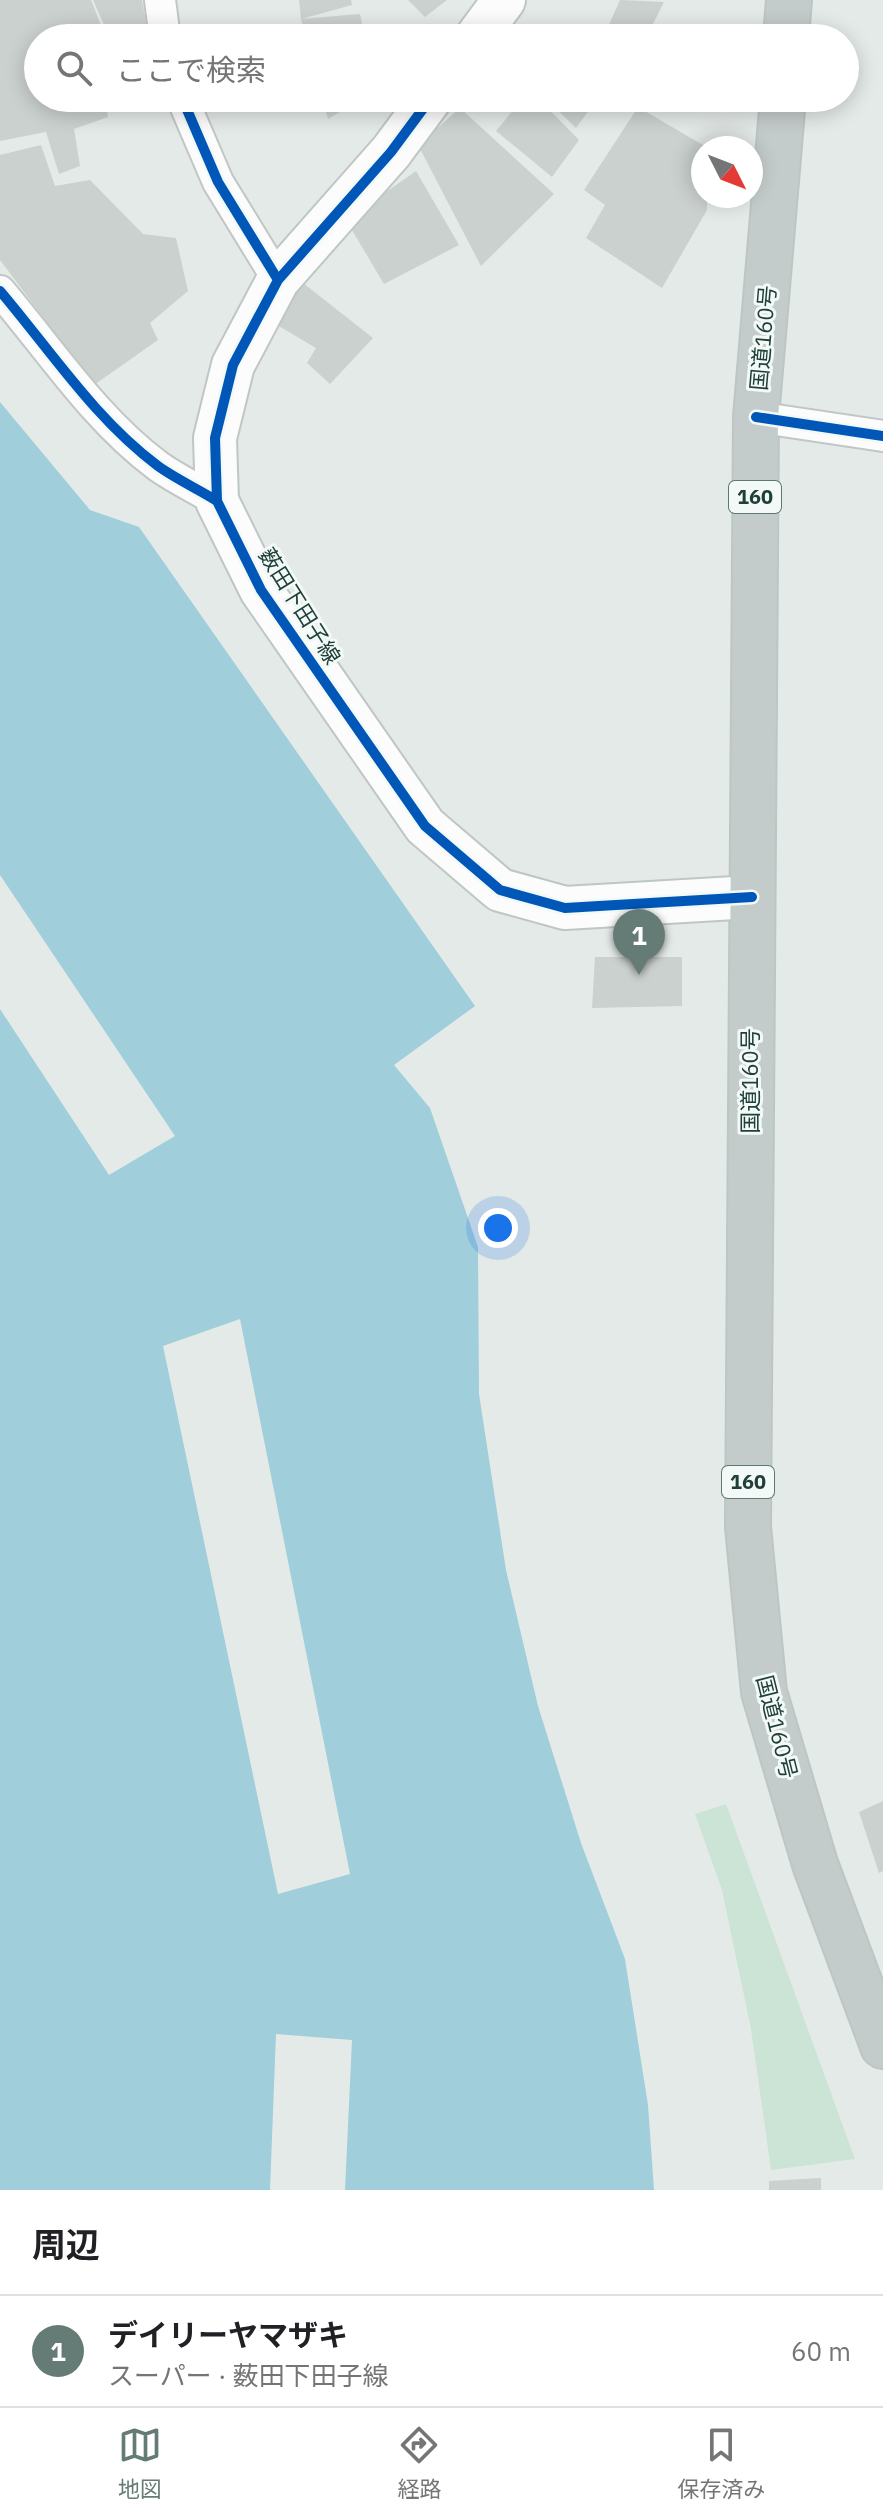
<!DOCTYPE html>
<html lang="ja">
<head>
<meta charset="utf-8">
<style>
	:root { --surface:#fff; --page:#f2f2f2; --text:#202124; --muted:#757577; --line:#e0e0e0; --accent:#657b76 }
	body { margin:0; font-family:"IBM Plex Sans","Noto Sans JP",sans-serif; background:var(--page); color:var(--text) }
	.compass { position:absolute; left:691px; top:136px; width:72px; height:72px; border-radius:50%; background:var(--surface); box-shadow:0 4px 20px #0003; rotate:132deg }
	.you { position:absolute; left:498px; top:1228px; width:28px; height:28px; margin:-20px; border:6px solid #fff; border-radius:50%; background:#1a73e8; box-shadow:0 0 0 12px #1a73e833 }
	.badge { display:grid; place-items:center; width:52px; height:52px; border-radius:50%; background:var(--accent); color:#fff; font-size:26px; font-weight:700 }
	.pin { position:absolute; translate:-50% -66px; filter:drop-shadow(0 2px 4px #0008) }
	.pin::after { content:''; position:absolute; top:42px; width:28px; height:24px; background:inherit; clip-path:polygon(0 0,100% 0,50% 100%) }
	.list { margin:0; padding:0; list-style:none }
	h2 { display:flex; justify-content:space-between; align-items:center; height:104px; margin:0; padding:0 32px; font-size:34px }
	h2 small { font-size:26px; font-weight:400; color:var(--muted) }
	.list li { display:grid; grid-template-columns:52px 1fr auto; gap:24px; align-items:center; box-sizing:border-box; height:112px; padding:0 32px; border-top:2px solid var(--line) }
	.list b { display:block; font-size:30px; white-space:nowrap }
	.list p { margin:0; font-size:26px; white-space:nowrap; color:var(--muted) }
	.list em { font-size:26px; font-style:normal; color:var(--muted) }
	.icon { flex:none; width:44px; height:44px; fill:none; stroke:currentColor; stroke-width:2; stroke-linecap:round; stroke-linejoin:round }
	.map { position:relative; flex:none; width:883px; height:2190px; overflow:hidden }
	.search { position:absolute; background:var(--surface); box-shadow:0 4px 20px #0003; left:24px; right:24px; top:24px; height:88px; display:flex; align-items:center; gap:20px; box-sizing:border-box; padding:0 28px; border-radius:44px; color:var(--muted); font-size:30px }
	.sheet { height:216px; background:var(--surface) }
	nav { display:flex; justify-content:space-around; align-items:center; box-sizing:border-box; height:112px; border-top:2px solid var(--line); background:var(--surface); font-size:22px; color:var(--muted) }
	nav a { display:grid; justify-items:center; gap:4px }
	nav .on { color:var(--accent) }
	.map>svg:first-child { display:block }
	.green { fill:#cce4d5 }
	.water { fill:#a1cedb }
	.pier { fill:#e4eae7 }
	.building { fill:#cbd1cf }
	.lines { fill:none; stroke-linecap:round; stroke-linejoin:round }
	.minor-casing { stroke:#c1c7c4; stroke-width:34 }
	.secondary-casing { stroke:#bfc7c5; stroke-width:46 }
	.trunk-casing { stroke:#bcc6c3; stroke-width:48 }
	.minor { stroke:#fbfcfb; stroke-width:30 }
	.secondary { stroke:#fbfcfb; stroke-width:42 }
	.trunk { stroke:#c4cccb; stroke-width:44 }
	.cycleway-casing { stroke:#f2f9f6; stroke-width:15 }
	.cycleway { stroke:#0057b8; stroke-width:10 }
	.labels { text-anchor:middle; stroke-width:6; stroke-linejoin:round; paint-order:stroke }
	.shield { fill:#f2f9f6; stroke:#5f7772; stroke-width:2 }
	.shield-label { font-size:20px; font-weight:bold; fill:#203f39 }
	.street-label { font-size:22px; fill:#203f39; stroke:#f2f9f6 }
</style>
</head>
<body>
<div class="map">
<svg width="883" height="2190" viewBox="0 0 883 2190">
	<rect width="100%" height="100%" fill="#e4eae7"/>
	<path class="green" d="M726,1804l129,355 -84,11 -20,-141 -29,-139 -27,-76z"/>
	<path class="water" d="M0,402l90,108 49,17 336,479 -81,59 36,43 48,139 1,147 27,176 32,136 43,137 44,116 23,146 6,85h-654z"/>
	<path class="pier" d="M0,875l175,261 -66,39 -109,-166z
		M240,1319l110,555 -72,20 -115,-548z
		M276,2034l76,6 -7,150h-75z"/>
	<path class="building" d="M0,0h91l13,33 13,4 -79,1v60h67l3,19 -34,12 6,37 -21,8 -13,-42 -46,9z
		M93,0h49l7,38h-26l-1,-6 -16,-3z
		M299,0h52l1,5 -51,14 59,-5 5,24h-59l-5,-19z
		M408,0h39l-22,17z
		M620,0l44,2 -18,36h-43z
		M322,98h41l-35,21z
		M523,98h15l41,42 -27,37 -56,-46z
		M545,98h53l-22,30z
		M638,107l70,41h-5v48h4v14l-45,78 -76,-50 19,-33 -21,-15z
		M460,108l94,86 -73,72 -63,-121z
		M41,145l14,41 35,-6 53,54 33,4 12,53 -38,32 8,17 -64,45 -94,-125v-105z
		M416,171l43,74 -75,39 -38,-64z
		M303,283l70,55 -43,46 -23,-21 9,-15 -39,-23z
		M595,957h87v49l-90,2z
		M883,1801v70l-4,2 -20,-61z
		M821,2178v12h-52v-9z"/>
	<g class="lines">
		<g class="minor-casing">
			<path id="minor" d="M160,0l5,38
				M182,98l36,84 60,98
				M0,291c51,60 95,128 158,175 18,13 40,23 59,35
				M756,417l127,19"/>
		</g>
		<g class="secondary-casing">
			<path id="secondary" d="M476,38l28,-38
				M431,98l-40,54 -113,128 -45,85 -18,73 2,63 44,89 164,236 75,64 65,18 187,-11"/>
		</g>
		<g class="trunk-casing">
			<path id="trunk" d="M786,38l3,-38
				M783,98l-27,319 -8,1110 16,165 51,172 68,182"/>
		</g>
		<use href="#minor" class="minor"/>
		<use href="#secondary" class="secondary"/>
		<use href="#trunk" class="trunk"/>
		<g class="cycleway-casing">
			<path id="cycleway" d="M182,98l36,84 60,98
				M431,98l-40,54 -113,128 -45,85 -18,73 2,63 44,89 164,236 75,64 65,18 187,-11
				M0,291c51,60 95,128 158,175 18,13 40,23 59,35
				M756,417l127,19"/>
		</g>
		<use href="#cycleway" class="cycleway"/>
	</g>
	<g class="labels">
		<g class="shield">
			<rect x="729" y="481" width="52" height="32" rx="6"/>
			<rect x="722" y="1466" width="52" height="32" rx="6"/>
		</g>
		<g class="shield-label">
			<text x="755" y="504">160</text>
			<text x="748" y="1489">160</text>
		</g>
		<g class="street-label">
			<text transform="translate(763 338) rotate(-85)" y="8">国道160号</text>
			<text transform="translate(300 606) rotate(58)" y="8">薮田下田子線</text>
			<text transform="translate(750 1081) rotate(-90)" y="8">国道160号</text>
			<text transform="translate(777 1727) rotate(76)" y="8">国道160号</text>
		</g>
	</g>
</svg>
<svg class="compass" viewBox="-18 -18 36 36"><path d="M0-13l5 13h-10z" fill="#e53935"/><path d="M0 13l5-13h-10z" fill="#757577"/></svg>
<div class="you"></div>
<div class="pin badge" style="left:639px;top:975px">1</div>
<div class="search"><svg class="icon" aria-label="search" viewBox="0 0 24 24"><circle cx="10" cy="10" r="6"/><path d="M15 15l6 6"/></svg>ここで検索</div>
</div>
<section class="sheet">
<h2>周辺<small></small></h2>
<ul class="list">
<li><span class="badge">1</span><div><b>デイリーヤマザキ</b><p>スーパー · 薮田下田子線</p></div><em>60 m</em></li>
</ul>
</section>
<nav>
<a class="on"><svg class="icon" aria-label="map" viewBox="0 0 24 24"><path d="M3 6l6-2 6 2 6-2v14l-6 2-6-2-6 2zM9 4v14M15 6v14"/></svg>地図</a>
<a><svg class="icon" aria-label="directions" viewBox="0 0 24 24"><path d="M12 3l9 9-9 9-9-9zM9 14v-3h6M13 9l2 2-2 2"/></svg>経路</a>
<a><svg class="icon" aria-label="saved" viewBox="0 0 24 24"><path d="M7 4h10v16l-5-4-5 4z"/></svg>保存済み</a>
</nav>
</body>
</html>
